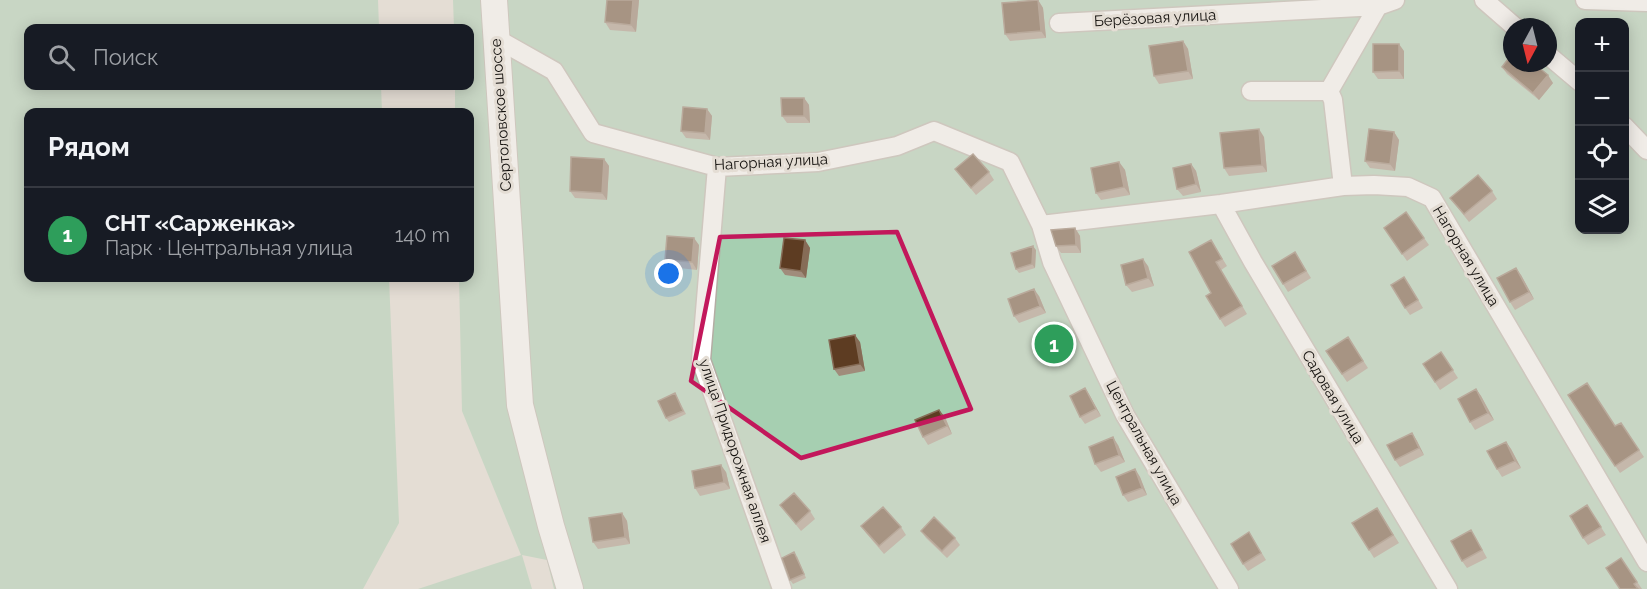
<!DOCTYPE html>
<html lang="ru">
<head>
<meta charset="utf-8">
<style>
	:root { --surface:#171b24; --page:#242831; --text:#f1f3f6; --muted:#9ea1a6; --line:#363941; --accent:#1a73e8 }
	body { margin:0; font-family:Raleway,sans-serif; background:var(--page); color:var(--text) }
	.controls { position:absolute; right:18px; top:18px; display:grid; overflow:hidden; border-radius:12px; box-shadow:0 3px 15px #0003 }
	.controls button { width:54px; height:54px; display:grid; place-items:center; padding:0; border:0; border-bottom:2px solid var(--line); background:var(--surface); color:var(--text); font:30px sans-serif }
	.compass { position:absolute; left:1503px; top:18px; width:54px; height:54px; border-radius:50%; background:var(--surface); box-shadow:0 3px 15px #0003; rotate:187deg }
	.you { position:absolute; left:669px; top:274px; width:21px; height:21px; margin:-15px; border:4px solid #fff; border-radius:50%; background:#1a73e8; box-shadow:0 0 0 9px #1a73e833 }
	.badge { display:grid; place-items:center; width:39px; height:39px; border-radius:50%; background:var(--accent); color:#fff; font-size:20px; font-weight:700 }
	.pin { position:absolute; translate:-50% -50%; border:3px solid #fff; box-shadow:0 2px 6px #0006 }
	.list { margin:0; padding:0; list-style:none }
	h2 { display:flex; justify-content:space-between; align-items:center; height:78px; margin:0; padding:0 24px; font-size:26px }
	h2 small { font-size:20px; font-weight:400; color:var(--muted) }
	.list li { display:grid; grid-template-columns:39px 1fr auto; gap:18px; align-items:center; box-sizing:border-box; height:96px; padding:0 24px; border-top:2px solid var(--line) }
	.list b { display:block; font-size:22px; white-space:nowrap }
	.list p { margin:0; font-size:20px; white-space:nowrap; color:var(--muted) }
	.list em { font-size:20px; font-style:normal; color:var(--muted) }
	.icon { flex:none; width:33px; height:33px; fill:none; stroke:currentColor; stroke-width:2; stroke-linecap:round; stroke-linejoin:round }
	.map { position:relative; flex:none; width:1647px; height:589px; overflow:hidden }
	.search { position:absolute; background:var(--surface); box-shadow:0 3px 15px #0003; left:24px; top:24px; width:450px; height:66px; display:flex; align-items:center; gap:15px; box-sizing:border-box; padding:0 21px; border-radius:12px; color:var(--muted); font-size:22px }
	.panel { position:absolute; background:var(--surface); box-shadow:0 3px 15px #0003; left:24px; top:108px; width:450px; height:174px; border-radius:12px }
	.map>svg:first-child { display:block }
	.green { fill:#a6cfb1; fill-rule:evenodd }
	.lines { fill:none; stroke-linecap:round; stroke-linejoin:round }
	.minor-casing { stroke:#b4ada4; stroke-width:21 }
	.secondary-casing { stroke:#b4ada4; stroke-width:28 }
	.minor { stroke:#fff; stroke-width:18 }
	.secondary { stroke:#fff; stroke-width:26 }
	.wall { fill:#a08c7b }
	.shaded-wall { fill:#866c57 }
	.building { fill:#5d3c22; stroke:#866c57; stroke-width:1.5 }
	.marked { fill:none; stroke:#c2185b; stroke-width:4.5; stroke-linejoin:round }
	.labels { text-anchor:middle; stroke-width:6; stroke-linejoin:round; paint-order:stroke }
	.street-label { font-size:15px; fill:#14110e; stroke:#e4ddd4 }
</style>
</head>
<body>
<div class="map">
<svg width="1647" height="589" viewBox="0 0 1647 589">
	<rect width="100%" height="100%" fill="#e4ddd4"/>
	<path class="green" d="M0,0h378l1,28h-351v58h353l1,26h-354v166h361l10,245 -36,66h-363z
		M453,0h1194v589h-1093l-7,-29 -25,-5 10,34h-114l103,-34 -59,-144 -3,-133h11v-166h-15v-26h15v-58h-16zM1580,22h44v208h-44zM1512,27h36v36h-36z"/>
	<g class="lines">
		<g class="minor-casing">
			<path id="minor" d="M1484,0l31,27
				M1585,0l62,2
				M1059,23l319,-17 17,-6
				M497,39l57,32 39,62 124,34 101,-5 79,-16 37,-15 76,31 31,63 11,37 73,153 104,174
				M1548,55l32,27
				M1251,91h78
				M1624,126l23,24
				M717,167l-16,193 81,229
				M1343,186l-10,-86 -4,-9 49,-85
				M1221,204l32,58 195,327
				M1041,225l180,-21 122,-18 31,-1 34,2 24,11 215,364"/>
		</g>
		<g class="secondary-casing">
			<path id="secondary" d="M494,0l26,405 31,121 19,63"/>
		</g>
		<use href="#minor" class="minor"/>
		<use href="#secondary" class="secondary"/>
	</g>
	<path class="wall" d="M607,0h32l-3,32 -26,-2 -5,-8z
		M1038,0l5,8 3,30 -36,3 -5,-7z
		M1183,41l5,8 5,30 -34,5 -5,-8z
		M1404,51v28h-26l-5,-7z
		M1502,67l51,16 -14,17 -32,-26z
		M804,98l5,7 1,18h-23l-5,-7z
		M707,109l5,7 -2,24 -24,-2 -5,-7z
		M1394,132l5,8 -4,31 -25,-3 -5,-7z
		M1264,137l3,35 -38,4 -5,-8z
		M604,159l5,7 -2,34 -32,-2 -5,-7z
		M1119,162l6,8 5,25 -29,5 -5,-7z
		M1191,164l5,7 5,21 -18,4 -6,-7z
		M955,169l34,3 5,8 -18,15z
		M1492,191l5,8 -28,23 -19,-24z
		M1406,212l23,33 -22,16 -23,-33z
		M1075,228l5,8 1,17h-20l-5,-7z
		M805,240l5,8 -4,30 -21,-3 -5,-7z
		M1211,240l16,26 -6,4 26,44 -22,13 -5,-8 -9,-26z
		M699,245l-2,25 -27,-3 -5,-7z
		M1036,250l-1,18 -16,5 -3,-4z
		M1295,252l16,26 -23,14 -5,-8z
		M1148,266l6,20 -22,6 -6,-7z
		M1521,275l13,24 -19,11 -5,-8z
		M1409,284l14,24 -13,7 -5,-7z
		M1039,296l7,17 -27,10 -5,-7z
		M1348,337l20,31 -21,14 -21,-31z
		M860,342l5,29 -26,5 -5,-7z
		M1441,352l17,26 -18,12 -17,-26z
		M1085,388l5,8 11,20 -16,8 -5,-7z
		M1476,389l5,7 13,24 -19,10 -5,-8z
		M675,393l11,21 -17,8 -3,-4z
		M1568,395l48,31 5,-3 23,34 -24,16z
		M939,410l6,7 7,17 -24,11 -5,-8z
		M1412,433l5,8 7,14 -24,12 -5,-7z
		M1506,442l5,7 10,19 -19,9 -5,-8z
		M1118,445l7,17 -24,10 -6,-8z
		M1135,469l5,8 7,18 -19,7 -5,-7z
		M726,472l4,17 -30,7 -5,-8z
		M780,505l30,6 5,8 -14,12z
		M622,513l5,8 3,23 -32,5 -5,-7z
		M1592,513l14,22 -18,10 -5,-7z
		M1382,516l17,27 -25,15 -5,-8z
		M861,526l40,1 5,8 -22,19 -18,-21z
		M1471,530l5,8 11,20 -20,10 -5,-7z
		M921,531l34,7 5,7 -13,13 -21,-20z
		M1254,540l12,20 -18,11 -5,-7z
		M797,556l9,22 -13,6 -3,-4z
		M1621,558l21,31h-22z"/>
	<path class="shaded-wall" d="M633,0h6l-3,32 -5,-7z
		M1038,0l5,8 3,30 -5,-7z
		M1183,41l5,8 5,30 -5,-8z
		M1399,44l5,7v28l-5,-8z
		M1548,75l5,8 -14,17 -6,-7z
		M804,98l5,7 1,18 -6,-7z
		M707,109l5,7 -2,24 -5,-7z
		M1259,129l5,8 3,35 -5,-7z
		M1394,132l5,8 -4,31 -5,-7z
		M604,159l5,7 -2,34 -5,-7z
		M1119,162l6,8 5,25 -6,-8z
		M1191,164l5,7 5,21 -5,-8z
		M1075,228l5,8 1,17 -5,-8z
		M694,238l5,7 -2,25 -5,-8z
		M805,240l5,8 -4,30 -5,-7z
		M1033,246l3,4 -1,18 -3,-4z
		M1143,259l5,7 6,20 -6,-8z
		M1516,268l5,7 13,24 -5,-7z
		M1034,289l5,7 7,17 -6,-7z
		M855,335l5,7 5,29 -5,-7z
		M1085,388l5,8 11,20 -5,-7z
		M1476,389l5,7 13,24 -6,-7z
		M939,410l6,7 7,17 -5,-8z
		M1412,433l5,8 7,14 -5,-7z
		M1113,437l5,8 7,17 -6,-7z
		M1506,442l5,7 10,19 -6,-7z
		M721,465l5,7 4,17 -6,-7z
		M1135,469l5,8 7,18 -5,-7z
		M622,513l5,8 3,23 -5,-7z"/>
	<path class="building" d="M607,0h26l-2,25 -26,-3z
		M1038,0l3,31 -36,3 -3,-31z
		M1183,41l5,30 -34,5 -5,-30z
		M1373,44h26v27l-26,1z
		M1512,54v9h21l15,12 -15,18 -31,-26z
		M781,98h23v18h-22z
		M683,107l24,2 -2,24 -24,-2z
		M1259,129l3,36 -38,3 -4,-35z
		M1369,129l25,3 -4,32 -25,-3z
		M973,154l16,18 -18,16 -16,-19z
		M571,157l33,2 -2,34 -32,-2z
		M1119,162l5,25 -28,6 -5,-25z
		M1191,164l5,20 -19,5 -4,-21z
		M1478,175l14,16 -28,23 -14,-16z
		M1406,212l18,26 -22,16 -18,-26z
		M1075,228l1,17 -20,1 -5,-16z
		M667,236l27,2 -2,24 -27,-2z
		M784,238l21,2 -4,31 -21,-3z
		M1211,240l11,19 -6,3 26,44 -22,13 -14,-23 5,-3 -22,-41z
		M1033,246l-1,18 -16,5 -5,-16z
		M1295,252l11,19 -23,13 -11,-18z
		M1143,259l5,19 -22,7 -5,-20z
		M1516,268l13,24 -19,10 -13,-24z
		M1404,277l14,23 -13,8 -14,-23z
		M1034,289l6,17 -26,10 -6,-17z
		M855,335l5,29 -26,5 -5,-29z
		M1348,337l15,24 -21,13 -16,-23z
		M1441,352l12,18 -18,12 -12,-18z
		M1587,383l28,43 6,-3 18,27 -24,16 -47,-71z
		M1085,388l11,21 -16,8 -10,-21z
		M1476,389l12,24 -18,9 -12,-23z
		M675,393l8,18 -17,7 -8,-17z
		M939,410l8,16 -24,11 -8,-17z
		M1412,433l7,15 -24,12 -8,-15z
		M1113,437l6,18 -24,9 -6,-17z
		M1506,442l9,19 -18,8 -10,-18z
		M721,465l3,17 -29,6 -3,-17z
		M1135,469l7,19 -19,7 -7,-18z
		M794,493l16,18 -14,13 -16,-19z
		M1587,505l14,22 -18,11 -13,-22z
		M883,507l18,20 -22,19 -18,-20z
		M1377,508l16,27 -24,15 -17,-27z
		M622,513l3,24 -32,5 -4,-24z
		M934,517l21,21 -13,13 -21,-20z
		M1471,530l11,20 -20,11 -11,-20z
		M1249,532l12,21 -18,11 -12,-20z
		M794,552l10,22 -14,6 -8,-22z
		M1621,558l16,24 -3,2 4,5h-18l-14,-21z"/>
	<path d="M0 0H1647V589H0ZM897,232l74,177 -170,49 -110,-77 29,-144z" fill="#e4ddd4" fill-opacity=".55" fill-rule="evenodd"/>
	<path class="marked" d="M897,232l74,177 -170,49 -110,-77 29,-144z"/>
	<g class="labels">
		<g class="street-label">
			<text transform="translate(1155 18) rotate(-3)" y="5">Берёзовая улица</text>
			<text transform="translate(501 115) rotate(-94)" y="5">Сертоловское шоссе</text>
			<text transform="translate(771 162) rotate(-3)" y="5">Нагорная улица</text>
			<text transform="translate(1466 256) rotate(59)" y="5">Нагорная улица</text>
			<text transform="translate(1333 397) rotate(59)" y="5">Садовая улица</text>
			<text transform="translate(1144 443) rotate(61)" y="5">Центральная улица</text>
			<text transform="translate(735 451) rotate(71)" y="5">улица Придорожная аллея</text>
		</g>
	</g>
</svg>
<div class="controls">
<button>+</button>
<button>−</button>
<button><svg class="icon" aria-label="locate" viewBox="0 0 24 24"><circle cx="12" cy="12" r="6"/><path d="M12 2v4M12 18v4M2 12h4M18 12h4"/></svg></button>
<button><svg class="icon" aria-label="layers" viewBox="0 0 24 24"><path d="M12 4l9 5-9 5-9-5zM3 14l9 5 9-5"/></svg></button>
</div>
<svg class="compass" viewBox="-18 -18 36 36"><path d="M0-13l5 13h-10z" fill="#e53935"/><path d="M0 13l5-13h-10z" fill="#9ea1a6"/></svg>
<div class="you"></div>
<div class="pin badge" style="left:1054px;top:344px;background:#2e9e5b">1</div>
<div class="search"><svg class="icon" aria-label="search" viewBox="0 0 24 24"><circle cx="10" cy="10" r="6"/><path d="M15 15l6 6"/></svg>Поиск</div>
<section class="panel">
<h2>Рядом<small></small></h2>
<ul class="list">
<li><span class="badge" style="background:#2e9e5b">1</span><div><b>СНТ «Сарженка»</b><p>Парк · Центральная улица</p></div><em>140 m</em></li>
</ul>
</section>
</div>
</body>
</html>
